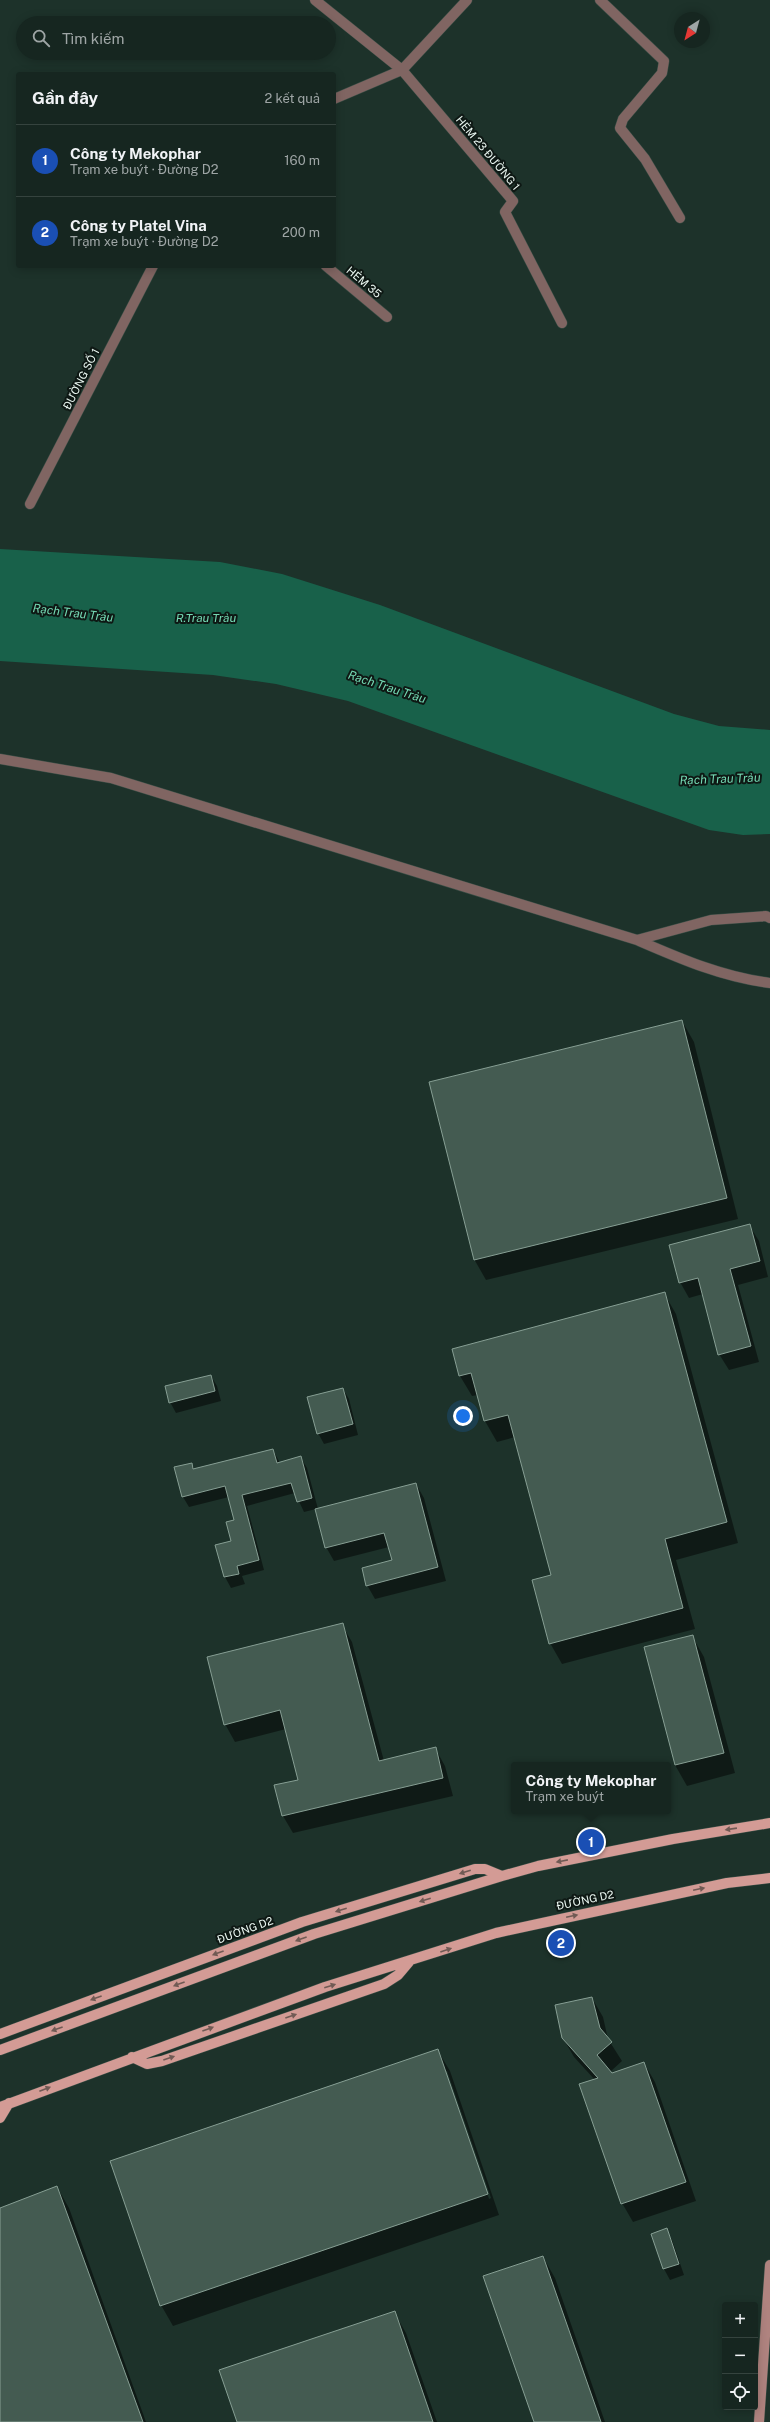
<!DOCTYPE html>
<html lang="vi">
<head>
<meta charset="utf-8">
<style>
	:root { --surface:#162620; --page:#1f2e29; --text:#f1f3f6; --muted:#9ea5a5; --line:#35433e; --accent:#db2777 }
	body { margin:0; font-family:"Public Sans",sans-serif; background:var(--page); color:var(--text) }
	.controls { position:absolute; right:12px; bottom:12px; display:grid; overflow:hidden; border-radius:4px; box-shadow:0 2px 10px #0003 }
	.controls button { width:36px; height:36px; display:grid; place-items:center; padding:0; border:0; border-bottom:1px solid var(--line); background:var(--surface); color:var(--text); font:20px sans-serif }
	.compass { position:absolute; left:674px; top:12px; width:36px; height:36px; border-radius:50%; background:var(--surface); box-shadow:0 2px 10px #0003; rotate:216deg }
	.you { position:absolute; left:463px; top:1416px; width:14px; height:14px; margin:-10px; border:3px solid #fff; border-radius:50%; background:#1a73e8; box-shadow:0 0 0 6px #1a73e833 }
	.badge { display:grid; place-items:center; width:26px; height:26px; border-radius:50%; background:var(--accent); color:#fff; font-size:13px; font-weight:700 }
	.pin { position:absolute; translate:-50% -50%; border:2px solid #fff; box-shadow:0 1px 4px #0006 }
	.popup { position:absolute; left:511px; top:1762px; width:160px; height:52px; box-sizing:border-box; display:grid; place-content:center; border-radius:4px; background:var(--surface); filter:drop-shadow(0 1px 3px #0005); font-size:13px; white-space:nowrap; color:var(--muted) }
	.popup b { font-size:15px; color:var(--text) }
	.popup::after { content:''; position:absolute; left:50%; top:100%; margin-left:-8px; border:8px solid transparent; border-top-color:var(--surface) }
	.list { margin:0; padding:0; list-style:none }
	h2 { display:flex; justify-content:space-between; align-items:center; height:52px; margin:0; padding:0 16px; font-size:17px }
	h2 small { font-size:13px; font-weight:400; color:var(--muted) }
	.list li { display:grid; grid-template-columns:26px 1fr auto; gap:12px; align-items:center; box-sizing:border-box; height:72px; padding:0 16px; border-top:1px solid var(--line) }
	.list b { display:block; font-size:15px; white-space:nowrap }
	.list p { margin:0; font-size:13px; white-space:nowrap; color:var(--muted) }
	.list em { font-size:13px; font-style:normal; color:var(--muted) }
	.icon { flex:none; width:22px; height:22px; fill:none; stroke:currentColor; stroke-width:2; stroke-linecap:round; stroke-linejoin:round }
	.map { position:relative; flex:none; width:770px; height:2422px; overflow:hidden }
	.search { position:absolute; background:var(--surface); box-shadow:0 2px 10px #0003; left:16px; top:16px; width:320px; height:44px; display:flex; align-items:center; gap:10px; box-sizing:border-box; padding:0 14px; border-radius:22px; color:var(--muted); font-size:15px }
	.panel { position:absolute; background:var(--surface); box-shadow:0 2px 10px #0003; left:16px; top:72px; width:320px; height:196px; border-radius:4px }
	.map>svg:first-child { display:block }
	.water { fill:#18614a }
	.shadow { fill:#0007; fill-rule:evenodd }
	.building { fill:#445b51; stroke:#879f94 }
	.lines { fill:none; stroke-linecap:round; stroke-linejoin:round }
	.street-casing { stroke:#3a4e46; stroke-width:11 }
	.secondary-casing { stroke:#3a4e46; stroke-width:11 }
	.primary-casing { stroke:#3a4e46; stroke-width:11 }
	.street { stroke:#806562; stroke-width:10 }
	.secondary { stroke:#af837f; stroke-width:10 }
	.primary { stroke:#d39b95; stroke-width:10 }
	.oneway { fill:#705a54 }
	.labels { text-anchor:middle; stroke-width:4; stroke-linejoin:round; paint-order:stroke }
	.street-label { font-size:11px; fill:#eaf7f1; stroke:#0e1814 }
	.water-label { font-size:12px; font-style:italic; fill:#74d9b3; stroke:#0e1814 }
</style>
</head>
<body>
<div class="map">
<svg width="770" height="2422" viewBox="0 0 770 2422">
	<rect width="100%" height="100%" fill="#1d322a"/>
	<path class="water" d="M0,549l220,13 62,12 98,31 294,109 45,12 51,4v104l-27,1 -34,-5 -361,-129 -72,-17 -63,-9 -213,-14z"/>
	<path class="shadow" d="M682,1021l12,21 44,177 -252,61 -12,-21z
		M749,1225l10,16 9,36 -30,8 21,77 -30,8 -10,-16 -16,-60 -14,4 -9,-16z
		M664,1293l12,21 62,229 -62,17 19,69 -133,35 -12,-21 3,-67 -38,-139 -18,5 -12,-21 -7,-26 -6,1 -12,-20z
		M211,1376l6,10 4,15 -45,12 -6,-11z
		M343,1389l6,10 9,36 -34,9 -6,-11z
		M273,1450l7,13 21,-5 6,10 11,41 98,-25 8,14 22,83 -71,18 -8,-14 26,-24 -4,-14 -55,14 -8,-14 -10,-38 -12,3 -9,-19 -48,13 17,64 -22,6 3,8 -14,4 -6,-11 -9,-31 16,-4 3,-21 -6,-24 -40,10 -6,-10 8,-33 4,5z
		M342,1625l10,17 32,119 51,-13 10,18 8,30 -160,37 -10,-17 -7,-30 24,-6 -14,-51 -51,13 -10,-18z
		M692,1636l12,21 31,116 -48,13 -12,-21z
		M592,1998l11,19 5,22 14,22 -12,11 2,2 32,-11 11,19 41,119 -63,21 -11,-19 -27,-123 -21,-23 -11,-19z
		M438,2051l12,20 49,144 -326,111 -12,-21zM445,2071h2l44,127 -2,1z
		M57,2187l12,21 77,214h-146v-213z
		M666,2230l6,10 12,35 -14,5 -6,-11 -12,-35z
		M543,2257l12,21 50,144h-70z
		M394,2312l12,21 31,89h-199z"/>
	<path class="building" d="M682,1020l45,178 -253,62 -45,-178z
		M750,1224l10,37 -30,8 21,77 -33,9 -20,-77 -19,5 -10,-38z
		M665,1292l62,230 -62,17 18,69 -134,36 -17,-64 19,-5 -43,-160 -24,6 -13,-48 -12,3 -7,-27z
		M211,1375l4,16 -46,12 -4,-17z
		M343,1388l10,36 -36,10 -10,-37z
		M273,1449l4,14 24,-7 11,42 -15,4 -6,-19 -49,12 17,65 -22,6 2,8 -15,3 -9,-32 16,-4 -5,-19 8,-2 -9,-34 -43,11 -8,-30 18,-4 1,6z
		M416,1483l22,84 -72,19 -4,-18 30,-8 -8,-27 -59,15 -10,-39z
		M343,1623l36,138 57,-14 7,31 -161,38 -8,-31 24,-5 -18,-70 -56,15 -17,-68z
		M693,1635l31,118 -49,12 -31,-118z
		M592,1997l8,31 12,14 -15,13 15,18 32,-11 42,120 -65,22 -42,-120 19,-6 -36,-40 -7,-33z
		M438,2049l50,145 -328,112 -50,-145z
		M57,2186l86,236h-143v-214z
		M667,2228l12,36 -16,5 -12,-35z
		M543,2256l58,166h-67l-51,-146z
		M395,2311l38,111h-196l-18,-52z"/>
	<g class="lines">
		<g class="street-casing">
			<path id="street" d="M315,0l87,70 111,131 -8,11 57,111
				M600,0l64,61 -2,12 -39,46 -3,9 25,31 35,59
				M334,99l68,-29 65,-70
				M326,266l61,51
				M30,504l123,-238
				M0,759l111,19 526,162c44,19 85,37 133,43
				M637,940l74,-20 55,-4 4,2"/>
		</g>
		<g class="secondary-casing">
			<path id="secondary" d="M759,2422l11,-157"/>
		</g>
		<g class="primary-casing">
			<path id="primary" d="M0,2034l302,-112 173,-53h10l17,7
				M0,2050l314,-116 188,-58 36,-10 135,-27 97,-16
				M132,2057l15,7 15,-3 222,-77 14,-9 11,-13
				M0,2107l325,-120 171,-54 231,-50 43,-5
				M0,2118l9,-15"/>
		</g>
		<use href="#street" class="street"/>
		<use href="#secondary" class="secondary"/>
		<use href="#primary" class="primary"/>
	</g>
	<defs><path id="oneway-solid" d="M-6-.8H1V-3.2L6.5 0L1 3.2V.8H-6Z"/></defs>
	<g class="oneway">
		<use href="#oneway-solid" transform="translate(731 1829) rotate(172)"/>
		<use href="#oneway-solid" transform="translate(562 1861) rotate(169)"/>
		<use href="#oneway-solid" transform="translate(465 1872) rotate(163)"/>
		<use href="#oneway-solid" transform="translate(699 1889) rotate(-12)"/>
		<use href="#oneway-solid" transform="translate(425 1900) rotate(163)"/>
		<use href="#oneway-solid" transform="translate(341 1910) rotate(163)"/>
		<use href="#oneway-solid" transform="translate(572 1916) rotate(-12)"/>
		<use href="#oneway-solid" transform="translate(301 1939) rotate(160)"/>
		<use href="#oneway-solid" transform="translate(446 1950) rotate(-19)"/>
		<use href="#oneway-solid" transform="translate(218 1953) rotate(160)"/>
		<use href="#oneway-solid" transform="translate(179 1984) rotate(160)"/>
		<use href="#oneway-solid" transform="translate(330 1986) rotate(-17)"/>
		<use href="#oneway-solid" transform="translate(96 1998) rotate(160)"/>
		<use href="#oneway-solid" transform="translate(291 2016) rotate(-19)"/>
		<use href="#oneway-solid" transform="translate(57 2029) rotate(160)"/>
		<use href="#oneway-solid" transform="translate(208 2029) rotate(-20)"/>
		<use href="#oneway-solid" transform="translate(169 2058) rotate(-19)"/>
		<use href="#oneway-solid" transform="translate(45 2089) rotate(-21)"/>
	</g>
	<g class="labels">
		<g class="street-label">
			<text transform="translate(488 153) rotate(50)" y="4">HẺM 23 ĐƯỜNG 1</text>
			<text transform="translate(364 282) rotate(40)" y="4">HẺM 35</text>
			<text transform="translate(81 379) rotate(-63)" y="4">ĐƯỜNG SỐ 1</text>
			<text transform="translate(585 1900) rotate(-12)" y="4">ĐƯỜNG D2</text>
			<text transform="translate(245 1930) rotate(-20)" y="4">ĐƯỜNG D2</text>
		</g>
		<g class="water-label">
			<text transform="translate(73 613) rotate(7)" y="4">Rạch Trau Trảu</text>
			<text x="206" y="622">R.Trau Trảu</text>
			<text transform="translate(387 687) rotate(18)" y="4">Rạch Trau Trảu</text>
			<text transform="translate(720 779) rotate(-2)" y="4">Rạch Trau Trảu</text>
		</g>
	</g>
</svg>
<div class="controls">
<button>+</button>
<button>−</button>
<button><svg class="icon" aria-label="locate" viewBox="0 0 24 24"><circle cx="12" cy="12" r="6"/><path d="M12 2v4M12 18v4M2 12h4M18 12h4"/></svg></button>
</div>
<svg class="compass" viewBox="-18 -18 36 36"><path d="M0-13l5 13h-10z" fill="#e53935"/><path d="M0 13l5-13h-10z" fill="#9ea5a5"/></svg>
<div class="you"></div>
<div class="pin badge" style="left:591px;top:1842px;background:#1a4fb4">1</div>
<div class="popup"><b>Công ty Mekophar</b>Trạm xe buýt</div>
<div class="pin badge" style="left:561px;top:1943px;background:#1a4fb4">2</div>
<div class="search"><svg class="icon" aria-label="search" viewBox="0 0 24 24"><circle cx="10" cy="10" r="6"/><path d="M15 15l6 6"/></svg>Tìm kiếm</div>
<section class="panel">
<h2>Gần đây<small>2 kết quả</small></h2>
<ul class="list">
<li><span class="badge" style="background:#1a4fb4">1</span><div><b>Công ty Mekophar</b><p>Trạm xe buýt · Đường D2</p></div><em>160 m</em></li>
<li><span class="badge" style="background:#1a4fb4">2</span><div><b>Công ty Platel Vina</b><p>Trạm xe buýt · Đường D2</p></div><em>200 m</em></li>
</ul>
</section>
</div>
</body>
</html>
